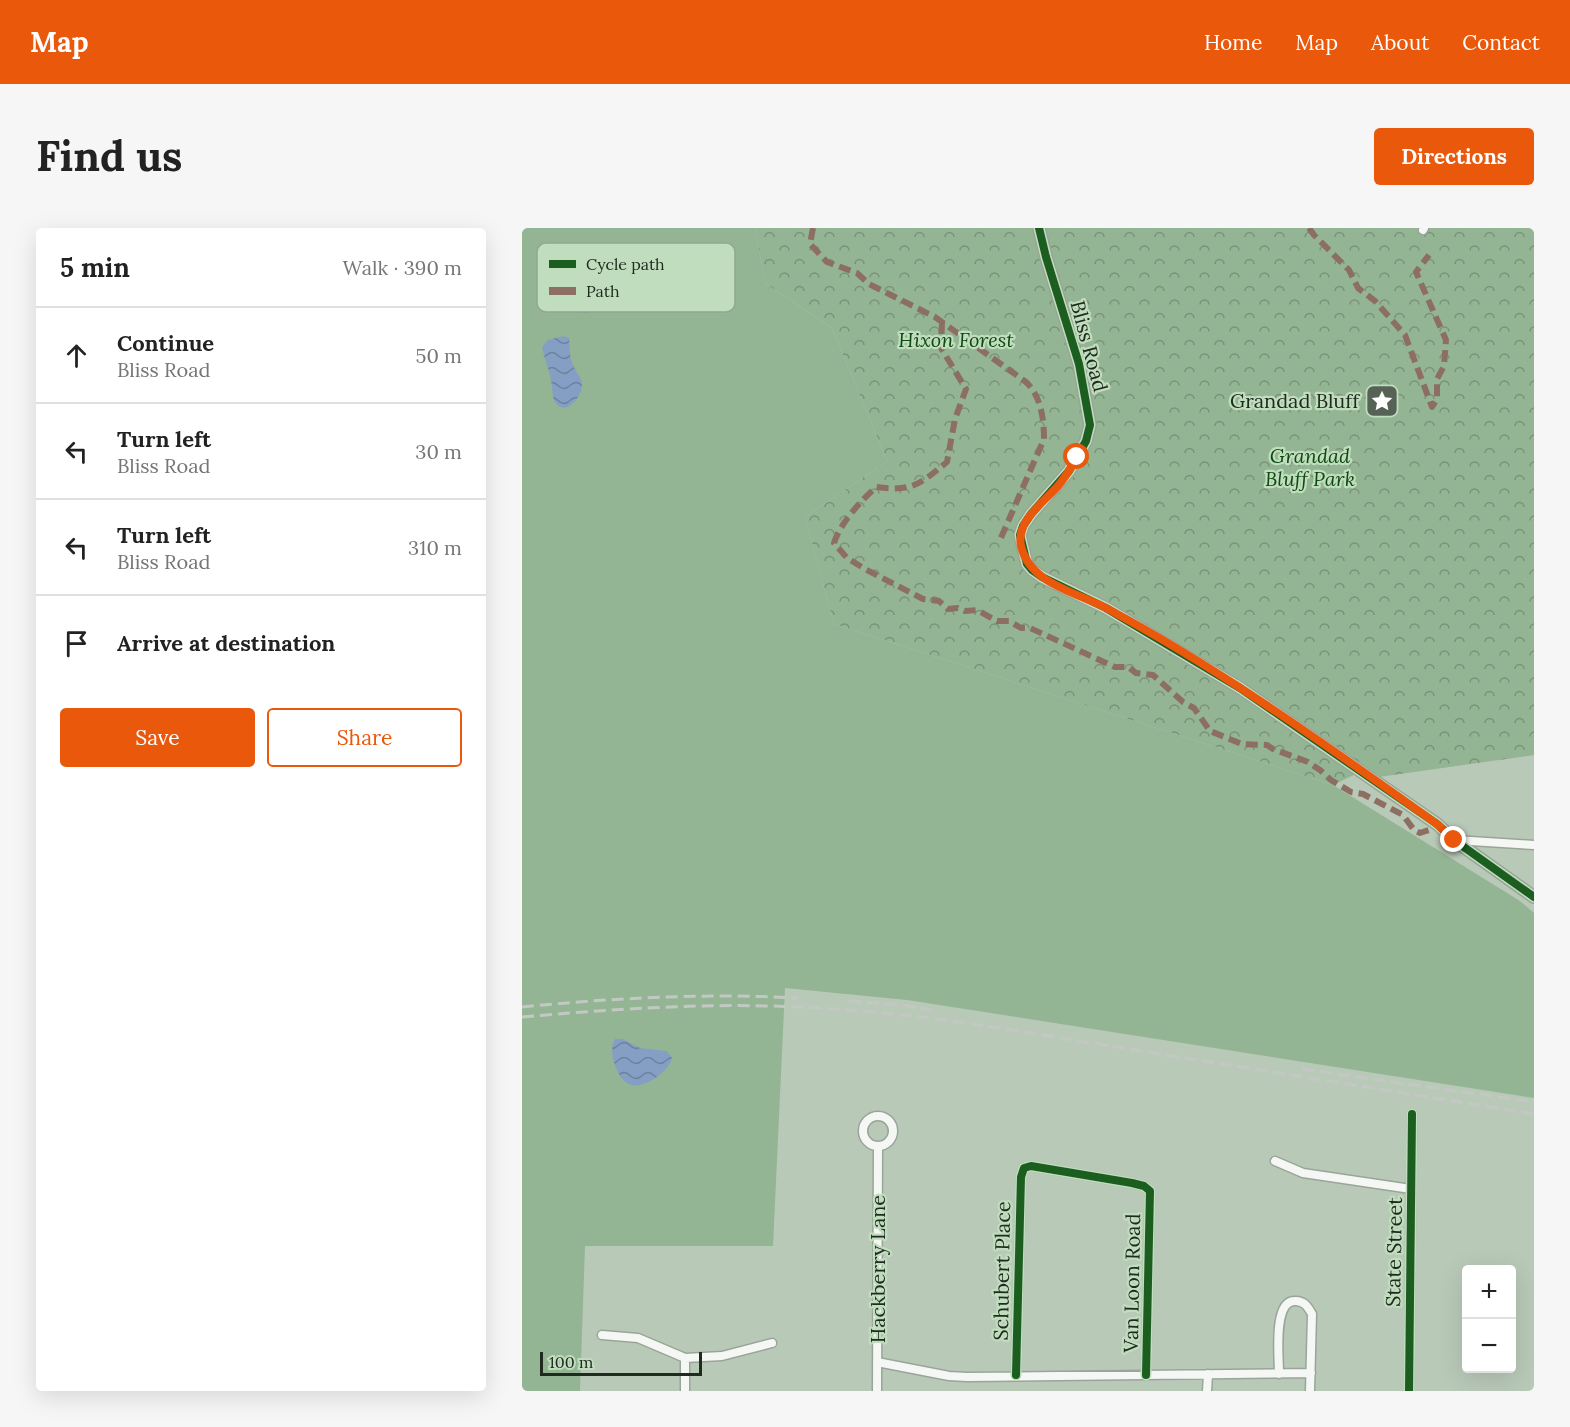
<!DOCTYPE html>
<html lang="en">
<head>
<meta charset="utf-8">
<style>
	:root { --surface:#fff; --page:#f6f6f6; --text:#222; --muted:#767676; --line:#e0e0e0; --accent:#ea580c }
	body { margin:0; font-family:Lora,serif; background:var(--page); color:var(--text) }
	.controls { position:absolute; right:18px; bottom:18px; display:grid; overflow:hidden; border-radius:6px; box-shadow:0 6px 24px #0002 }
	.controls button { width:54px; height:54px; display:grid; place-items:center; padding:0; border:0; border-bottom:2px solid var(--line); background:var(--surface); color:var(--text); font:30px sans-serif }
	.scale { position:absolute; left:18px; bottom:15px; width:162px; box-sizing:border-box; padding-left:6px; border:3px solid #202b1f; border-top:0; font-size:16px; line-height:21px; white-space:nowrap; color:#202b1f; -webkit-text-stroke:4px #c0ddbe; paint-order:stroke }
	.stop { position:absolute; width:18px; height:18px; margin:-14px; border:4px solid #ea580c; border-radius:50%; background:#fff }
	.stop.end { background:#ea580c; border-color:#fff; box-shadow:0 2px 6px #0008 }
	.list { margin:0; padding:0; list-style:none }
	h2 { display:flex; justify-content:space-between; align-items:center; height:78px; margin:0; padding:0 24px; font-size:26px }
	h2 small { font-size:20px; font-weight:400; color:var(--muted) }
	.list li { display:grid; grid-template-columns:39px 1fr auto; gap:18px; align-items:center; box-sizing:border-box; height:96px; padding:0 24px; border-top:2px solid var(--line) }
	.list b { display:block; font-size:22px; white-space:nowrap }
	.list p { margin:0; font-size:20px; white-space:nowrap; color:var(--muted) }
	.list em { font-size:20px; font-style:normal; color:var(--muted) }
	.actions { display:flex; gap:12px; padding:18px 24px }
	.actions a { flex:1; padding:14px 0; border:2px solid var(--accent); border-radius:6px; text-align:center; font-size:21px; color:var(--accent) }
	.actions .main { background:var(--accent); color:#fff }
	.icon { flex:none; width:33px; height:33px; fill:none; stroke:currentColor; stroke-width:2; stroke-linecap:round; stroke-linejoin:round }
	.map { position:relative; flex:none; width:1012px; height:1163px; overflow:hidden; border-radius:6px }
	header { display:flex; align-items:center; gap:36px; box-sizing:border-box; height:84px; padding:0 30px; background:var(--accent); color:#fff }
	header strong { font-size:28px }
	nav { display:flex; gap:33px; margin-inline-start:auto; font-size:21px }
	.intro { display:flex; align-items:center; justify-content:space-between; box-sizing:border-box; height:144px; padding:0 36px }
	h1 { margin:0; font-size:42px }
	.button { padding:15px 27px; border-radius:6px; background:var(--accent); color:#fff; font-size:21px; font-weight:700 }
	main { display:flex; gap:36px; padding:0 36px }
	aside { flex:1; background:var(--surface); border-radius:6px; box-shadow:0 6px 24px #0002 }
	.map>svg:first-child { display:block }
	.green { fill:#94b593 }
	.park { fill:url(#park-crowns) }
	.water { fill:url(#water-waves) }
	.lines { fill:none; stroke-linecap:round; stroke-linejoin:round }
	.minor-casing { stroke:#99a598; stroke-width:11 }
	.tertiary-casing { stroke:#99a598; stroke-width:14 }
	.minor { stroke:#f4f7f4; stroke-width:8 }
	.tertiary { stroke:#f4f7f4; stroke-width:10 }
	.rail { stroke:#c4c8c4; stroke-width:3; stroke-dasharray:12 6; stroke-linecap:butt }
	.quiet { stroke:#8d6e63; stroke-width:6; stroke-dasharray:12 6; stroke-linecap:butt }
	.cycleway-casing { stroke:#c0ddbe; stroke-width:11 }
	.cycleway { stroke:#1b5e20; stroke-width:8 }
	.route { stroke:#ea580c; stroke-width:8 }
	.labels { text-anchor:middle; stroke-width:4.5; stroke-linejoin:round; paint-order:stroke }
	.park-label { font-size:20px; font-style:italic; fill:#104a13; stroke:#c0ddbe }
	.street-label { font-size:20px; fill:#202b1f; stroke:#c0ddbe }
	.poi-label { font-size:20px; fill:#202b1f; stroke:#c0ddbe; text-anchor:end }
	.key { fill:#c0ddbe; stroke:#90a88e; stroke-width:1.5 }
	.key-label { font-size:16px; fill:#202b1f }
</style>
</head>
<body>
<header>
<strong>Map</strong>
<nav><a>Home</a><a>Map</a><a>About</a><a>Contact</a></nav>
</header>
<div class="intro"><h1>Find us</h1><a class="button">Directions</a></div>
<main>
<aside>
<h2>5 min<small>Walk · 390 m</small></h2>
<ul class="list">
<li><svg class="icon" aria-label="ahead" viewBox="0 0 24 24"><path d="M12 20V5M6 11l6-6 6 6"/></svg><div><b>Continue</b><p>Bliss Road</p></div><em>50 m</em></li>
<li><svg class="icon" aria-label="left" viewBox="0 0 24 24"><path d="M17 20v-9H6M10 6l-5 5 5 5"/></svg><div><b>Turn left</b><p>Bliss Road</p></div><em>30 m</em></li>
<li><svg class="icon" aria-label="left" viewBox="0 0 24 24"><path d="M17 20v-9H6M10 6l-5 5 5 5"/></svg><div><b>Turn left</b><p>Bliss Road</p></div><em>310 m</em></li>
<li><svg class="icon" aria-label="arrive" viewBox="0 0 24 24"><path d="M6 21V4h12l-3 4 3 4H6"/></svg><div><b>Arrive at destination</b></div></li>
</ul>
<div class="actions"><a class="main">Save</a><a>Share</a></div>
</aside>
<div class="map">
<svg width="1012" height="1163" viewBox="0 0 1012 1163">
	<defs>
		<pattern id="park-crowns" width="20" height="18" patternUnits="userSpaceOnUse" patternTransform="scale(1.5)"><rect width="20" height="18" fill="#94b593"/><path d="M2 6a3 3 0 1 1 6 0M12 15a3 3 0 1 1 6 0" fill="none" stroke="#789377"/></pattern>
		<pattern id="water-waves" width="16" height="10" patternUnits="userSpaceOnUse" patternTransform="scale(1.5)"><rect width="16" height="10" fill="#849ec4"/><path d="M0 5q4-4 8 0t8 0" fill="none" stroke="#6c819f"/></pattern>
	</defs>
	<rect width="100%" height="100%" fill="#b9c9b8"/>
	<path class="green" d="M0,0h233l10,55 67,45 55,133 -82,56 29,107 499,161 187,116 14,12v185l-627,-98 -122,-12 -12,258h-188l-5,145h-58z"/>
	<path class="park" d="M233,0h779v527l-162,23 -10,-7 -29,14 -499,-161 -29,-107 82,-56 -55,-133 -67,-45z"/>
	<path class="water" d="M51,17c7,0 13,4 16,11l13,42 -1,10 -8,4 -11,1 -5,-27 -16,-24 1,-11z
		M42,108l5,2c1,8 0,19 4,27 3,8 9,12 9,21 -1,13 -18,31 -27,16 -3,-5 -2,-10 -3,-14 -1,-14 -7,-27 -10,-41l6,-7z
		M93,811h8l17,9 27,3 5,7c-2,13 -28,31 -41,27 -14,-4 -24,-35 -16,-46z"/>
	<g class="lines">
		<g class="minor-casing">
			<path id="minor" d="M901,2l1,-2
				M933,612l79,5
				M341 903a15 15 0 1 1 30 0a15 15 0 1 1-30 0Z
				M753,933l28,12 108,16
				M80,1107l36,3 47,20 37,-2 50,-13
				M355,1134l72,14 18,1 344,-4
				M757,1146c0,-17 -6,-72 15,-73 10,-1 14,6 18,13l-2,77
				M494,1147l5,-198 3,-9 7,-2 101,17 12,3 6,5 -4,184
				M163,1163v-33
				M355,1163l1,-244
				M685,1163l1,-17
				M887,1163l3,-277"/>
		</g>
		<g class="tertiary-casing">
			<path id="tertiary" d="M517,0l7,29 33,107 11,61 -4,16 -17,30 -38,43 -8,12 -3,9 7,29 5,6 10,7 64,31 134,80 197,136 17,16 80,57"/>
		</g>
		<use href="#minor" class="minor"/>
		<use href="#tertiary" class="tertiary"/>
		<path class="rail" d="M327,773l46,3 37,6
			M0,779c91,-9 184,-14 276,-9
			M0,789c82,-7 163,-13 245,-11 72,1 142,9 213,19l554,89
			M780,841l232,33"/>
		<path class="quiet" d="M291,0l-3,16 17,18 30,11 12,11 66,33 91,65c15,14 18,37 18,57l-44,101
			M787,0l5,7 35,35 9,18 17,13 30,34 27,72 5,-8v-20l7,-13 2,-26 -30,-68 13,-17
			M420,94l-1,26 25,41 -11,30 -8,43c-27,22 -34,30 -71,25 -16,15 -35,35 -42,56l13,15 18,11 58,30 16,2 9,8 10,-1 7,3 12,-1 20,11h12l12,7h9l85,39h13l8,6 17,2 30,27 11,6 16,23 32,13 25,1 6,4 35,13 12,8 11,10 20,12 12,2 40,21 11,15 6,3 12,-4 5,-5"/>
		<g class="cycleway-casing">
			<path id="cycleway" d="M517,0l7,29 33,107 11,61 -4,16 -17,30 -38,43 -8,12 -3,9 7,29 5,6 10,7 64,31 134,80 197,136 17,16 80,57
				M494,1147l5,-198 3,-9 7,-2 101,17 12,3 6,5 -4,184
				M887,1163l3,-277"/>
		</g>
		<use href="#cycleway" class="cycleway"/>
	</g>
	<g class="lines">
		<path class="route" d="M555,229c-6,11 -12,21 -20,30 -15,17 -41,34 -36,59 9,38 55,46 85,62 116,62 224,140 331,216l17,16"/>
	</g>
	<defs>
		<g id="sight-square" transform="scale(1.725)"><rect x="-9" y="-9" width="18" height="18" rx="4" fill="#566255" stroke="#c0ddbe"/><path d="M0-6L1.8-2.2L6-1.7L2.9 1.2L3.7 5.4L0 3.3L-3.7 5.4L-2.9 1.2L-6-1.7L-1.8-2.2Z" fill="#fff"/></g>
	</defs>
	<g fill-rule="evenodd">
		<use href="#sight-square" x="860" y="173"/>
	</g>
	<g class="labels">
		<g class="park-label">
			<text x="434" y="119">Hixon Forest</text>
			<text x="788" y="235">Grandad<tspan x="788" dy="23">Bluff Park</tspan></text>
		</g>
		<g class="street-label">
			<text transform="translate(567 118) rotate(75)" y="7">Bliss Road</text>
			<text transform="translate(872 1024) rotate(-89)" y="7">State Street</text>
			<text transform="translate(356 1041) rotate(-90)" y="7">Hackberry Lane</text>
			<text transform="translate(480 1043) rotate(-89)" y="7">Schubert Place</text>
			<text transform="translate(610 1055) rotate(-89)" y="7">Van Loon Road</text>
		</g>
		<g class="poi-label">
			<text x="837" y="180">Grandad Bluff</text>
		</g>
	</g>
	<rect x="15" y="15" width="198" height="69" rx="9" class="key"/>
	<rect x="27" y="32" width="27" height="8" fill="#1b5e20"/>
	<rect x="27" y="59" width="27" height="8" fill="#8d6e63"/>
	<g class="key-label">
		<text x="64" y="42">Cycle path</text>
		<text x="64" y="69">Path</text>
	</g>
</svg>
<div class="controls">
<button>+</button>
<button>−</button>
</div>
<div class="scale">100 m</div>
<div class="stop" style="left:555px;top:229px"></div>
<div class="stop end" style="left:932px;top:612px"></div>
</div>
</main>
</body>
</html>
